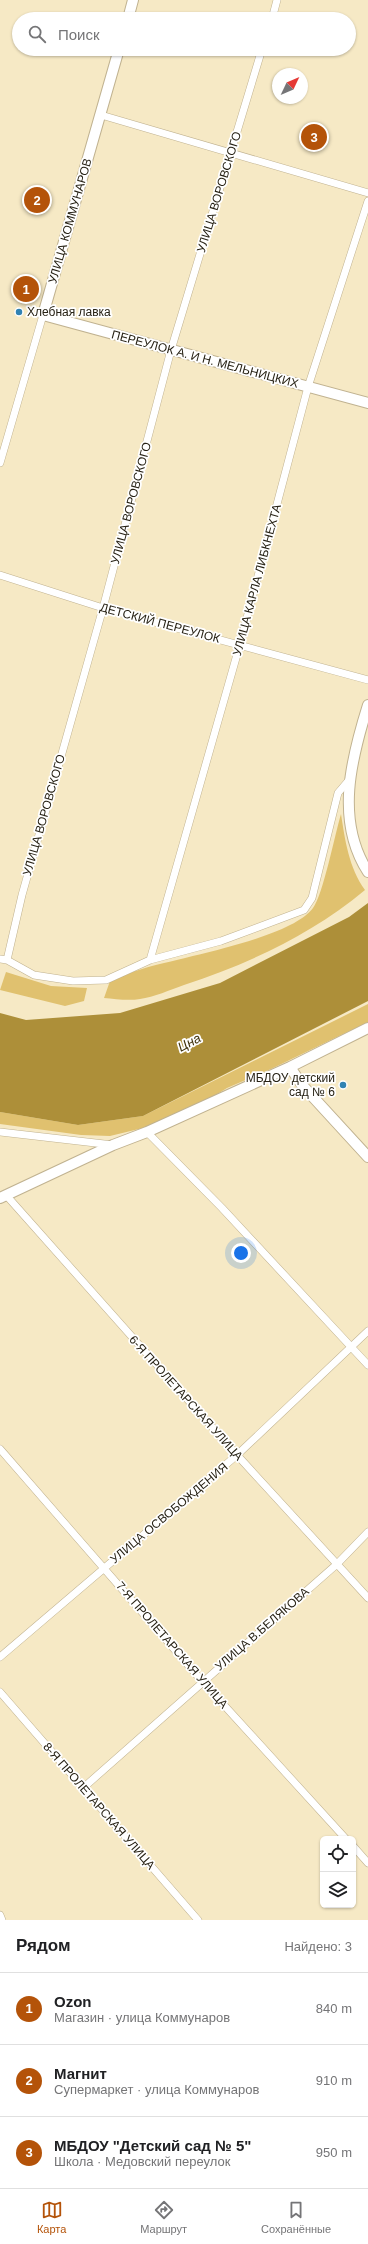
<!DOCTYPE html>
<html lang="ru">
<head>
<meta charset="utf-8">
<style>
	:root { --surface:#fff; --page:#f2f2f2; --text:#202124; --muted:#757577; --line:#e0e0e0; --accent:#b45309 }
	body { margin:0; font-family:Arial,sans-serif; background:var(--page); color:var(--text) }
	.controls { position:absolute; right:12px; bottom:12px; display:grid; overflow:hidden; border-radius:6px; box-shadow:0 1px 3px #0004 }
	.controls button { width:36px; height:36px; display:grid; place-items:center; padding:0; border:0; border-bottom:1px solid var(--line); background:var(--surface); color:var(--text); font:20px sans-serif }
	.compass { position:absolute; left:272px; top:68px; width:36px; height:36px; border-radius:50%; background:var(--surface); box-shadow:0 1px 3px #0004; rotate:46deg }
	.you { position:absolute; left:241px; top:1253px; width:14px; height:14px; margin:-10px; border:3px solid #fff; border-radius:50%; background:#1a73e8; box-shadow:0 0 0 6px #1a73e833 }
	.badge { display:grid; place-items:center; width:26px; height:26px; border-radius:50%; background:var(--accent); color:#fff; font-size:13px; font-weight:700 }
	.pin { position:absolute; translate:-50% -50%; border:2px solid #fff; box-shadow:0 1px 4px #0006 }
	.list { margin:0; padding:0; list-style:none }
	h2 { display:flex; justify-content:space-between; align-items:center; height:52px; margin:0; padding:0 16px; font-size:17px }
	h2 small { font-size:13px; font-weight:400; color:var(--muted) }
	.list li { display:grid; grid-template-columns:26px 1fr auto; gap:12px; align-items:center; box-sizing:border-box; height:72px; padding:0 16px; border-top:1px solid var(--line) }
	.list b { display:block; font-size:15px; white-space:nowrap }
	.list p { margin:0; font-size:13px; white-space:nowrap; color:var(--muted) }
	.list em { font-size:13px; font-style:normal; color:var(--muted) }
	.icon { flex:none; width:22px; height:22px; fill:none; stroke:currentColor; stroke-width:2; stroke-linecap:round; stroke-linejoin:round }
	.map { position:relative; flex:none; width:368px; height:1920px; overflow:hidden }
	.search { position:absolute; background:var(--surface); box-shadow:0 1px 3px #0004; left:12px; right:12px; top:12px; height:44px; display:flex; align-items:center; gap:10px; box-sizing:border-box; padding:0 14px; border-radius:22px; color:var(--muted); font-size:15px }
	.sheet { height:268px; background:var(--surface) }
	nav { display:flex; justify-content:space-around; align-items:center; box-sizing:border-box; height:56px; border-top:1px solid var(--line); background:var(--surface); font-size:11px; color:var(--muted) }
	nav a { display:grid; justify-items:center; gap:2px }
	nav .on { color:var(--accent) }
	.map>svg:first-child { display:block }
	.green { fill:#e0c16f }
	.water { fill:#ad8f39 }
	.lines { fill:none; stroke-linecap:round; stroke-linejoin:round }
	.street-casing { stroke:#c0b290; stroke-width:8 }
	.secondary-casing { stroke:#c0b290; stroke-width:12 }
	.street { stroke:#fff; stroke-width:7 }
	.secondary { stroke:#fff; stroke-width:10 }
	.poi-dot { fill:#3182b3; stroke:#fff; stroke-width:1.5 }
	.labels { text-anchor:middle; stroke-width:3.5; stroke-linejoin:round; paint-order:stroke }
	.street-label { font-size:12px; fill:#272215; stroke:#fff }
	.poi-label { font-size:12px; fill:#272215; stroke:#fff; text-anchor:start }
	.water-label { font-size:13px; font-style:italic; fill:#3e310c; stroke:#fff }
</style>
</head>
<body>
<div class="map">
<svg width="368" height="1920" viewBox="0 0 368 1920">
	<rect width="100%" height="100%" fill="#f6e9c5"/>
	<path class="green" d="M341,814c4,26 8,54 24,76 -54,45 -115,73 -181,95 -14,5 -30,12 -44,14 -11,2 -25,0 -36,-1l6,-17c11,-4 21,-9 32,-12 39,-12 148,-30 171,-61 10,-13 22,-74 28,-94z
		M6,972l45,14 36,2 -3,13 -19,5 -65,-16z
		M368,1004v18l-97,47 -44,19 -16,10 -68,30 -33,8 -29,-1 -81,-11v-12l78,13 65,-9z"/>
	<path class="water" d="M368,903v98l-225,115 -65,9 -78,-13v-99l26,7 94,-7 100,-30 129,-66z"/>
	<g class="lines">
		<g class="street-casing">
			<path id="street" d="M272,19l5,-19
				M101,115l267,78
				M0,463l43,-148
				M0,575l103,33 265,72
				M0,959l7,1 27,15 39,6 33,-1 44,-20 71,-19 83,-31 8,-12 26,-105 11,-13
				M7,960l15,-65 81,-287 68,-258 91,-301
				M150,960l90,-316 68,-257 60,-186
				M0,1132l113,13
				M147,1132l75,76 146,157
				M6,1195l231,260 131,143
				M0,1449l202,232 144,158
				M0,1657l237,-202 131,-124
				M0,1692l198,228
				M83,1788l254,-224 31,-32
				M353,1846l15,17
				M0,1915l2,5"/>
		</g>
		<g class="secondary-casing">
			<path id="secondary" d="M128,19l5,-19
				M119,49l-76,266 325,88
				M368,705c-17,54 -33,116 0,167
				M290,1067l12,18 66,72
				M0,1198l113,-53 34,-13 143,-65 78,-39"/>
		</g>
		<use href="#street" class="street"/>
		<use href="#secondary" class="secondary"/>
	</g>
	<g class="poi-dot">
		<circle cx="19" cy="312" r="4"/>
		<circle cx="343" cy="1085" r="4"/>
	</g>
	<g class="labels">
		<g class="street-label">
			<text transform="translate(219 192) rotate(-73)" y="4">УЛИЦА ВОРОВСКОГО</text>
			<text transform="translate(70 221) rotate(-74)" y="4">УЛИЦА КОММУНАРОВ</text>
			<text transform="translate(205 359) rotate(15)" y="4">ПЕРЕУЛОК А. И Н. МЕЛЬНИЦКИХ</text>
			<text transform="translate(131 503) rotate(-75)" y="4">УЛИЦА ВОРОВСКОГО</text>
			<text transform="translate(257 580) rotate(-75)" y="4">УЛИЦА КАРЛА ЛИБКНЕХТА</text>
			<text transform="translate(160 623) rotate(15)" y="4">ДЕТСКИЙ ПЕРЕУЛОК</text>
			<text transform="translate(44 815) rotate(-74)" y="4">УЛИЦА ВОРОВСКОГО</text>
			<text transform="translate(186 1398) rotate(48)" y="4">6-Я ПРОЛЕТАРСКАЯ УЛИЦА</text>
			<text transform="translate(169 1513) rotate(-40)" y="4">УЛИЦА ОСВОБОЖДЕНИЯ</text>
			<text transform="translate(262 1629) rotate(-41)" y="4">УЛИЦА В.БЕЛЯКОВА</text>
			<text transform="translate(172 1645) rotate(49)" y="4">7-Я ПРОЛЕТАРСКАЯ УЛИЦА</text>
			<text transform="translate(99 1806) rotate(49)" y="4">8-Я ПРОЛЕТАРСКАЯ УЛИЦА</text>
		</g>
		<g class="poi-label">
			<text x="27" y="316">Хлебная лавка</text>
			<text x="335" y="1082" text-anchor="end">МБДОУ детский<tspan x="335" dy="14">сад № 6</tspan></text>
		</g>
		<g class="water-label">
			<text transform="translate(189 1042) rotate(-28)" y="5">Цна</text>
		</g>
	</g>
</svg>
<div class="controls">
<button><svg class="icon" aria-label="locate" viewBox="0 0 24 24"><circle cx="12" cy="12" r="6"/><path d="M12 2v4M12 18v4M2 12h4M18 12h4"/></svg></button>
<button><svg class="icon" aria-label="layers" viewBox="0 0 24 24"><path d="M12 4l9 5-9 5-9-5zM3 14l9 5 9-5"/></svg></button>
</div>
<svg class="compass" viewBox="-18 -18 36 36"><path d="M0-13l5 13h-10z" fill="#e53935"/><path d="M0 13l5-13h-10z" fill="#757577"/></svg>
<div class="you"></div>
<div class="pin badge" style="left:26px;top:289px">1</div>
<div class="pin badge" style="left:37px;top:200px">2</div>
<div class="pin badge" style="left:314px;top:137px">3</div>
<div class="search"><svg class="icon" aria-label="search" viewBox="0 0 24 24"><circle cx="10" cy="10" r="6"/><path d="M15 15l6 6"/></svg>Поиск</div>
</div>
<section class="sheet">
<h2>Рядом<small>Найдено: 3</small></h2>
<ul class="list">
<li><span class="badge">1</span><div><b>Ozon</b><p>Магазин · улица Коммунаров</p></div><em>840 m</em></li>
<li><span class="badge">2</span><div><b>Магнит</b><p>Супермаркет · улица Коммунаров</p></div><em>910 m</em></li>
<li><span class="badge">3</span><div><b>МБДОУ &quot;Детский сад № 5&quot;</b><p>Школа · Медовский переулок</p></div><em>950 m</em></li>
</ul>
</section>
<nav>
<a class="on"><svg class="icon" aria-label="map" viewBox="0 0 24 24"><path d="M3 6l6-2 6 2 6-2v14l-6 2-6-2-6 2zM9 4v14M15 6v14"/></svg>Карта</a>
<a><svg class="icon" aria-label="directions" viewBox="0 0 24 24"><path d="M12 3l9 9-9 9-9-9zM9 14v-3h6M13 9l2 2-2 2"/></svg>Маршрут</a>
<a><svg class="icon" aria-label="saved" viewBox="0 0 24 24"><path d="M7 4h10v16l-5-4-5 4z"/></svg>Сохранённые</a>
</nav>
</body>
</html>
